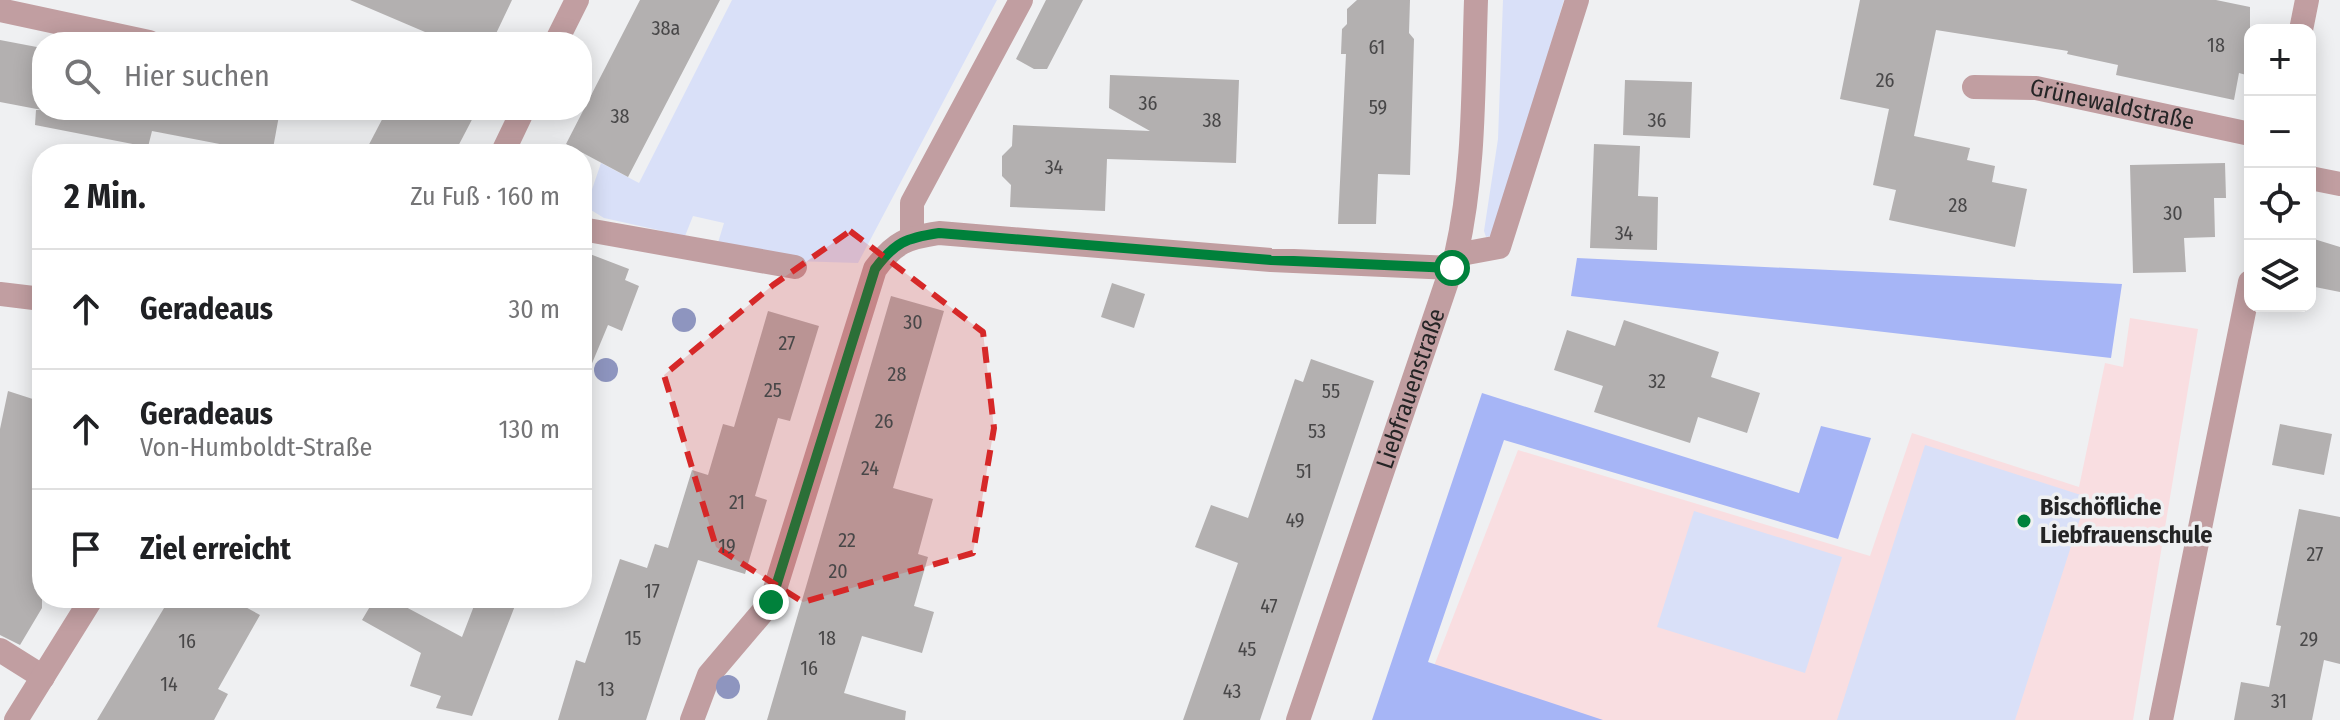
<!DOCTYPE html>
<html lang="de">
<head>
<meta charset="utf-8">
<style>
	:root { --surface:#fff; --page:#f6f6f6; --text:#202124; --muted:#757577; --line:#e0e0e0 }
	body { margin:0; font-family:"Fira Sans Condensed",sans-serif; background:var(--page); color:var(--text) }
	.controls { position:absolute; right:24px; top:24px; display:grid; overflow:hidden; border-radius:16px; box-shadow:0 4px 20px #0003 }
	.controls button { width:72px; height:72px; display:grid; place-items:center; padding:0; border:0; border-bottom:2px solid var(--line); background:var(--surface); color:var(--text); font:40px sans-serif }
	.stop { position:absolute; width:24px; height:24px; margin:-18px; border:6px solid #00813b; border-radius:50%; background:#fff }
	.stop.end { background:#00813b; border-color:#fff; box-shadow:0 2px 8px #0008 }
	.list { margin:0; padding:0; list-style:none }
	h2 { display:flex; justify-content:space-between; align-items:center; height:104px; margin:0; padding:0 32px; font-size:34px }
	h2 small { font-size:26px; font-weight:400; color:var(--muted) }
	.list li { display:grid; grid-template-columns:52px 1fr auto; gap:24px; align-items:center; box-sizing:border-box; height:120px; padding:0 32px; border-top:2px solid var(--line) }
	.list b { display:block; font-size:30px; white-space:nowrap }
	.list p { margin:0; font-size:26px; white-space:nowrap; color:var(--muted) }
	.list em { font-size:26px; font-style:normal; color:var(--muted) }
	.icon { flex:none; width:44px; height:44px; fill:none; stroke:currentColor; stroke-width:2; stroke-linecap:round; stroke-linejoin:round }
	.map { position:relative; flex:none; width:2340px; height:720px; overflow:hidden }
	.search { position:absolute; background:var(--surface); box-shadow:0 4px 20px #0003; left:32px; top:32px; width:560px; height:88px; display:flex; align-items:center; gap:20px; box-sizing:border-box; padding:0 28px; border-radius:32px; color:var(--muted); font-size:30px }
	.panel { position:absolute; background:var(--surface); box-shadow:0 4px 20px #0003; left:32px; top:144px; width:560px; height:464px; border-radius:32px }
	.map>svg:first-child { display:block }
	.education { fill:#f9dee1 }
	.green { fill:#d9e0f8 }
	.forest { fill:#a6b5f6 }
	.building { fill:#b3b0b0 }
	.lines { fill:none; stroke-linecap:round; stroke-linejoin:round }
	.minor { stroke:#c19ea1; stroke-width:24 }
	.tree { fill:#8e95bf }
	.route { stroke:#00813b; stroke-width:10 }
	.marked { fill:#d62828; fill-opacity:0.2; stroke:#d62828; stroke-width:6; stroke-dasharray:16 10; stroke-linejoin:round }
	.poi-dot { fill:#00813b; stroke:#eff0f2; stroke-width:3 }
	.labels { text-anchor:middle; stroke-width:7; stroke-linejoin:round; paint-order:stroke }
	.number-label { font-size:20px; fill:#484748 }
	.street-label { font-size:24px; fill:#242425; stroke:#eff0f2 }
	.poi-label { font-size:24px; font-weight:bold; fill:#242425; stroke:#eff0f2; text-anchor:start }
</style>
</head>
<body>
<div class="map">
<svg width="2340" height="720" viewBox="0 0 2340 720">
	<rect width="100%" height="100%" fill="#eff0f2"/>
	<path class="education" d="M2130,318l68,11 -65,391h-720l105,-270 352,106 42,-123 167,54 26,-124 18,4z"/>
	<path class="green" d="M732,0h265l-139,263 -64,-2 -77,-15 7,-23 -31,-7 -8,20 -81,-18 -18,-11 15,-44 38,20z
		M1503,0h61l-70,235 -8,2 -2,-6 14,-92z
		M1925,445l162,52 -72,223h-178z
		M1694,511l148,46 -37,116 -148,-46z"/>
	<path class="forest" d="M1577,258l545,26 -11,74 -540,-62z
		M1482,393l317,100 22,-67 50,12 -33,101 -334,-99 -76,222 175,58h-231z"/>
	<path class="building" d="M350,0h162l-20,42h-71l4,-10z
		M640,0h80l-92,177 -62,-33z
		M1046,0h37l-36,69h-13l-18,-10z
		M1357,0h53l-1,33 5,6 -4,136 -32,-1 -2,50h-38l8,-170h-5l1,-25 5,-5v-15z
		M1860,0h356l34,7v69l-11,-3 -5,27 -118,-25 2,-10 -51,-11 1,-3 -132,-21 -22,106 56,12 -3,12 28,6 -3,16 35,7 -12,58 -126,-27 7,-30 -23,-5 16,-76 -49,-10z
		M0,40l42,8v62h238l-8,44 -120,-23 -4,16 -113,-22 1,-15h6l-42,-8z
		M1110,75l129,5 -3,83 -129,-4 -2,52 -95,-4 1,-22 -9,-9v-20l10,-10 1,-21 137,6 -41,-23z
		M1625,80l67,2 -2,56 -67,-3z
		M387,110h90l-23,44h-90z
		M1594,144l46,2 -2,50 20,1 -1,53 -67,-2z
		M2225,163l1,35h-12l1,39 -31,1 2,34 -53,1 -3,-108z
		M2314,239l26,8v45l-30,-6z
		M582,251l47,18 -4,11 14,6 -17,45 -14,-6 -25,60z
		M1112,283l33,11 -11,34 -33,-11z
		M891,296l53,15 -51,177 40,11 -15,55 10,3 -14,49 20,6 -12,41 -60,-17 -18,57 62,18 -1,9h-138z
		M768,311l51,15 -29,95 -12,-3 -23,78 12,4 -22,74 -47,-14 -52,160h-88l18,-60 9,3 35,-104 27,9 8,-24 13,4 24,-78 16,5 15,-51 11,3z
		M1624,320l95,32 -8,25 49,16 -13,40 -49,-16 -8,26 -96,-31 9,-26 -49,-16 13,-40 48,16z
		M1311,359l63,22 -114,339h-77l55,-157 -43,-16 16,-42 37,13 47,-139 8,3z
		M8,391l34,11v206l-22,37 -20,-10v-206z
		M2280,424l52,10 -8,41 -52,-10z
		M2299,509l41,8v147l-16,-4 -12,60h-78l7,-38 28,5 12,-61 -5,-1z
		M170,598h59l31,17 -42,74 10,5 -14,26h-117z
		M375,598h14l73,39 15,-39h41l-46,118 -36,-8 5,-12 -31,-10 11,-33 -59,-33z"/>
	<g class="lines">
		<g class="minor">
			<path d="M0,10l149,32"/>
			<path d="M2301,30l6,-30"/>
			<path d="M556,42l21,-42"/>
			<path id="s1" d="M1974,87l62,1 214,46"/>
			<path d="M502,154l21,-44"/>
			<path d="M2310,178l30,6"/>
			<path d="M582,229l213,38"/>
			<path d="M912,237v-34l109,-203"/>
			<path d="M1456,255l43,-8 78,-247"/>
			<path d="M0,294l42,5"/>
			<path d="M0,650l43,27"/>
			<path d="M16,720l76,-122"/>
			<path d="M692,720l17,-45 62,-73 104,-333c20,-27 31,-31 64,-36l332,27 181,8"/>
			<path id="s2" d="M1298,720l158,-465c19,-83 17,-170 20,-255"/>
			<path d="M2161,720l89,-438"/>
		</g>
	</g>
	<g class="tree">
		<circle cx="684" cy="320" r="12"/>
		<circle cx="606" cy="370" r="12"/>
		<circle cx="728" cy="687" r="12"/>
	</g>
	<g class="lines">
		<path class="route" d="M771,602l104,-333c20,-27 31,-31 64,-36l332,27 181,8"/>
	</g>
	<path class="marked" d="M850,231l133,101 11,96 -21,125 -170,49 -87,-55 -52,-172 109,-90z"/>
	<circle class="poi-dot" cx="2024" cy="521" r="8"/>
	<g class="labels">
		<g class="number-label">
			<text x="666" y="35">38a</text>
			<text x="2216" y="52">18</text>
			<text x="1377" y="54">61</text>
			<text x="1885" y="87">26</text>
			<text x="1148" y="110">36</text>
			<text x="1378" y="114">59</text>
			<text x="620" y="123">38</text>
			<text x="1212" y="127">38</text>
			<text x="1657" y="127">36</text>
			<text x="1054" y="174">34</text>
			<text x="1958" y="212">28</text>
			<text x="2173" y="220">30</text>
			<text x="1624" y="240">34</text>
			<text x="913" y="329">30</text>
			<text x="787" y="350">27</text>
			<text x="897" y="381">28</text>
			<text x="1657" y="388">32</text>
			<text x="773" y="397">25</text>
			<text x="1331" y="398">55</text>
			<text x="884" y="428">26</text>
			<text x="1317" y="438">53</text>
			<text x="870" y="475">24</text>
			<text x="1304" y="478">51</text>
			<text x="737" y="509">21</text>
			<text x="1295" y="527">49</text>
			<text x="847" y="547">22</text>
			<text x="727" y="553">19</text>
			<text x="2315" y="561">27</text>
			<text x="838" y="578">20</text>
			<text x="652" y="598">17</text>
			<text x="1269" y="613">47</text>
			<text x="633" y="645">15</text>
			<text x="827" y="645">18</text>
			<text x="2309" y="646">29</text>
			<text x="187" y="648">16</text>
			<text x="1247" y="656">45</text>
			<text x="809" y="675">16</text>
			<text x="169" y="691">14</text>
			<text x="606" y="696">13</text>
			<text x="1232" y="698">43</text>
			<text x="2279" y="708">31</text>
		</g>
		<g class="street-label">
			<text dy="8" stroke="none"><textPath href="#s1" startOffset="140">Grünewaldstraße</textPath></text>
			<text dy="8" stroke="none"><textPath href="#s2" startOffset="350">Liebfrauenstraße</textPath></text>
		</g>
		<g class="poi-label">
			<text x="2040" y="515">Bischöfliche<tspan x="2040" dy="28">Liebfrauenschule</tspan></text>
		</g>
	</g>
</svg>
<div class="controls">
<button>+</button>
<button>−</button>
<button><svg class="icon" aria-label="locate" viewBox="0 0 24 24"><circle cx="12" cy="12" r="6"/><path d="M12 2v4M12 18v4M2 12h4M18 12h4"/></svg></button>
<button><svg class="icon" aria-label="layers" viewBox="0 0 24 24"><path d="M12 4l9 5-9 5-9-5zM3 14l9 5 9-5"/></svg></button>
</div>
<div class="stop" style="left:1452px;top:268px"></div>
<div class="stop end" style="left:771px;top:602px"></div>
<div class="search"><svg class="icon" aria-label="search" viewBox="0 0 24 24"><circle cx="10" cy="10" r="6"/><path d="M15 15l6 6"/></svg>Hier suchen</div>
<section class="panel">
<h2>2 Min.<small>Zu Fuß · 160 m</small></h2>
<ul class="list">
<li><svg class="icon" aria-label="ahead" viewBox="0 0 24 24"><path d="M12 20V5M6 11l6-6 6 6"/></svg><div><b>Geradeaus</b></div><em>30 m</em></li>
<li><svg class="icon" aria-label="ahead" viewBox="0 0 24 24"><path d="M12 20V5M6 11l6-6 6 6"/></svg><div><b>Geradeaus</b><p>Von-Humboldt-Straße</p></div><em>130 m</em></li>
<li><svg class="icon" aria-label="arrive" viewBox="0 0 24 24"><path d="M6 21V4h12l-3 4 3 4H6"/></svg><div><b>Ziel erreicht</b></div></li>
</ul>
</section>
</div>
</body>
</html>
